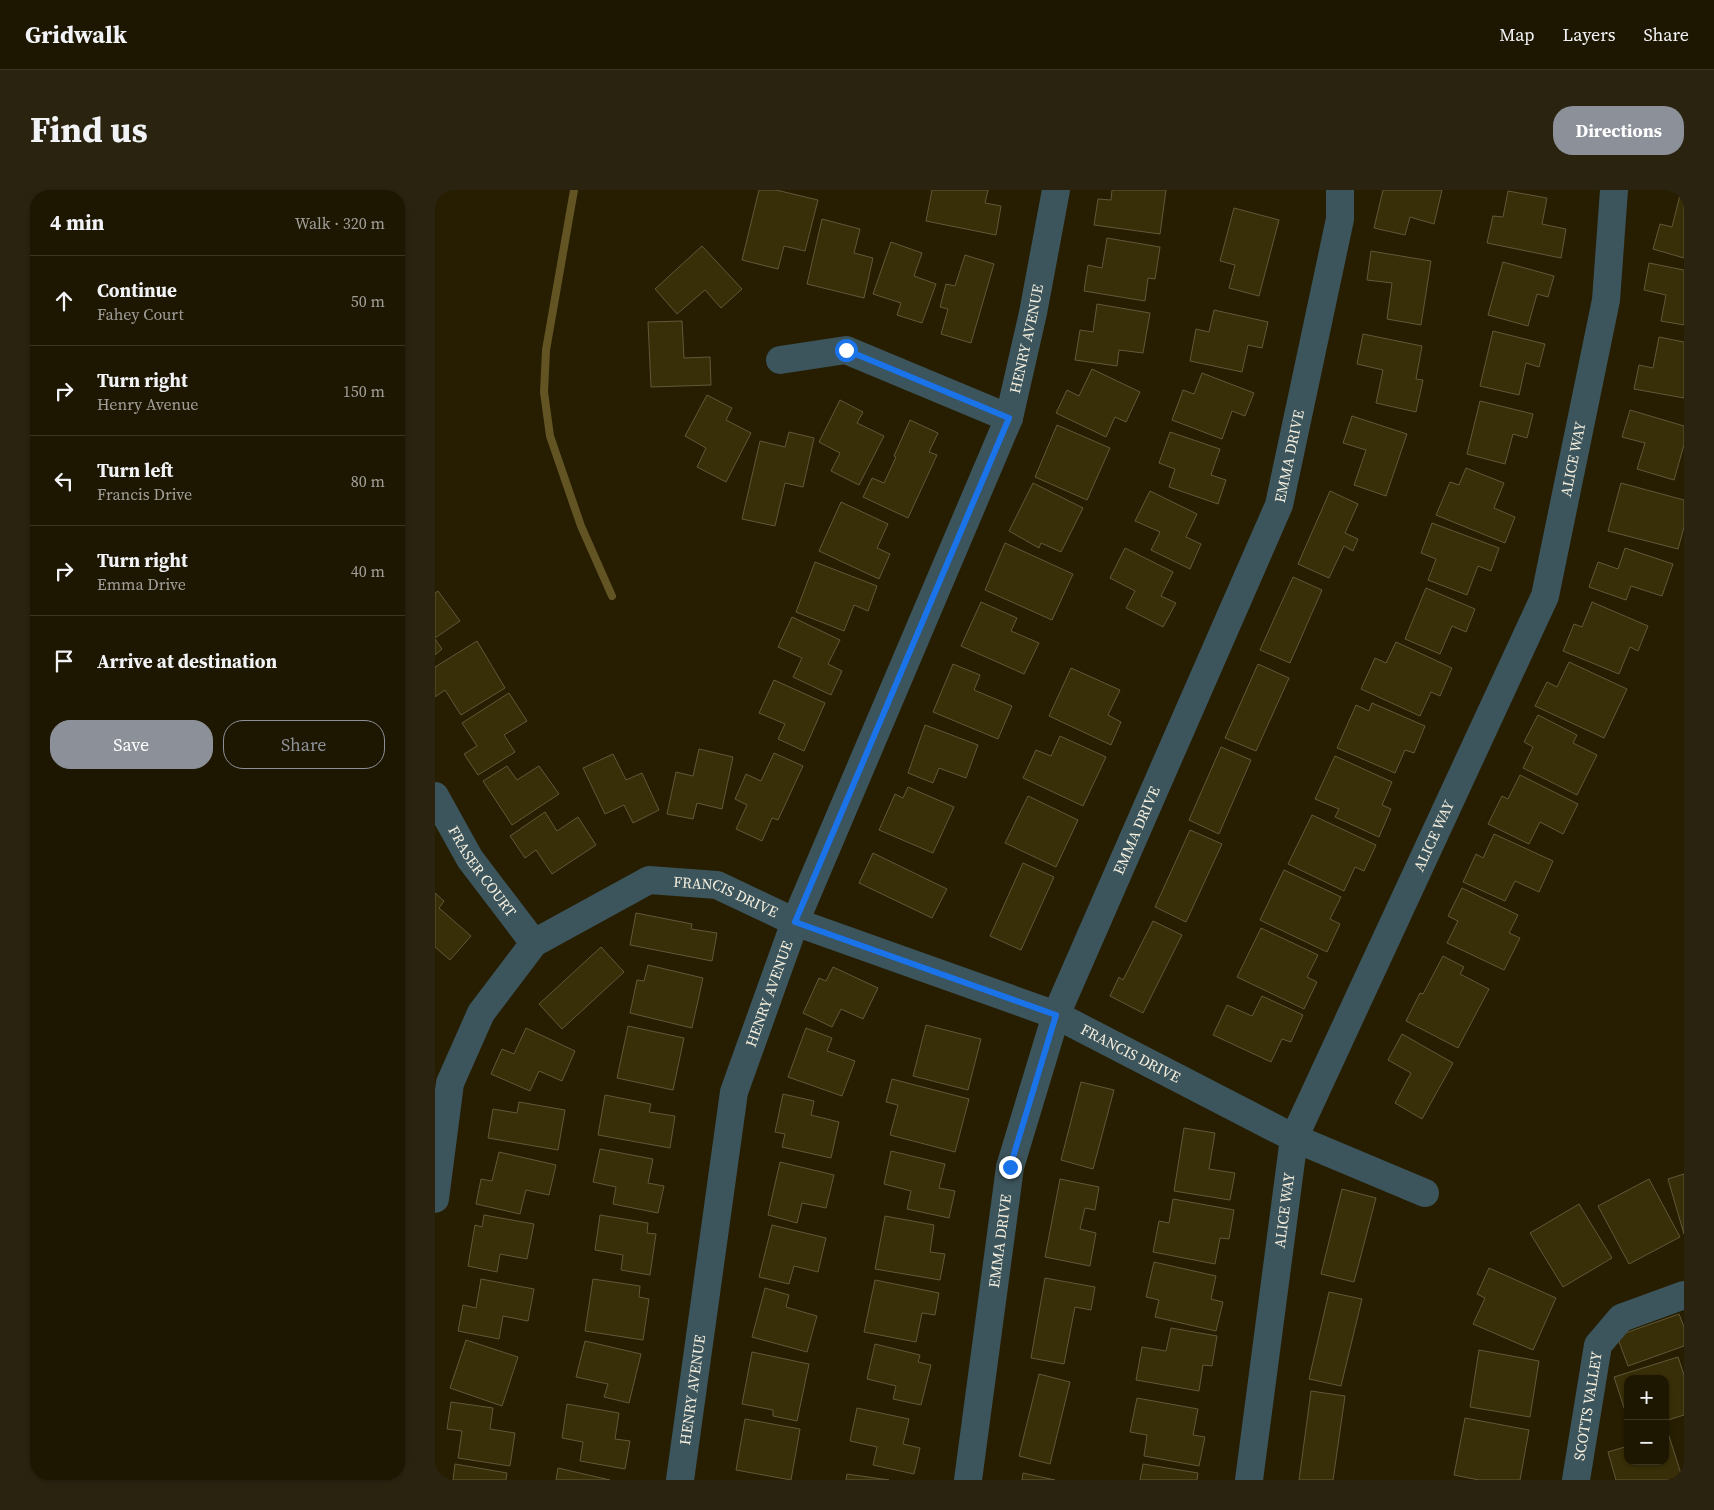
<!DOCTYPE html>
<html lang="en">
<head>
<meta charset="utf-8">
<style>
	:root { --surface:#1d1601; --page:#2a2310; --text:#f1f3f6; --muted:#a09f99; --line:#3b3523; --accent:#8c9099 }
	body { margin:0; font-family:"Source Serif 4",serif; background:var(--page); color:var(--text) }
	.controls { position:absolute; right:15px; bottom:15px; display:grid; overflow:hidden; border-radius:10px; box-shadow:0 1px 4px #0004 }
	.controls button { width:45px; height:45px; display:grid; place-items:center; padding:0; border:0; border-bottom:1px solid var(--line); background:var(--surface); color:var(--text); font:25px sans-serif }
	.stop { position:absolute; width:15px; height:15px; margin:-11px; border:4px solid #1a73e8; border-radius:50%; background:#fff }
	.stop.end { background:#1a73e8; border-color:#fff; box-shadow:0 1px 5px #0008 }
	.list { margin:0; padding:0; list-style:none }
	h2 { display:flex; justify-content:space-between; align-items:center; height:65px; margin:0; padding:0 20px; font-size:21px }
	h2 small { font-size:16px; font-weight:400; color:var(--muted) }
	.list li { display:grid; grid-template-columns:32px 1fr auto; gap:15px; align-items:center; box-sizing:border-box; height:90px; padding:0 20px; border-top:1px solid var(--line) }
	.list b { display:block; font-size:19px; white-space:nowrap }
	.list p { margin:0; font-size:16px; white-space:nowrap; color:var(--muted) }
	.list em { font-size:16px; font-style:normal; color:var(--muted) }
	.actions { display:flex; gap:10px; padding:15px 20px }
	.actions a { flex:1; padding:11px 0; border:1px solid var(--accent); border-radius:20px; text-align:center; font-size:18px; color:var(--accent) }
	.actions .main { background:var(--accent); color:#fff }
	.icon { flex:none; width:28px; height:28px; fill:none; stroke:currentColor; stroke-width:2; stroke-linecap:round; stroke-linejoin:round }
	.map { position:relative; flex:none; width:1249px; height:1290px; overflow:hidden; border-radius:20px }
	header { display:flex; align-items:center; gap:30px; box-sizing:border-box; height:70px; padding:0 25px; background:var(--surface); border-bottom:1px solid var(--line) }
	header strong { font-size:24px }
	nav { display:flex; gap:28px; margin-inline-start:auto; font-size:18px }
	.intro { display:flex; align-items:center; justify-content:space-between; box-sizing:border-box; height:120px; padding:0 30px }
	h1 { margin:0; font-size:35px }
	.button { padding:12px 22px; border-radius:20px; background:var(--accent); color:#fff; font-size:18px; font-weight:700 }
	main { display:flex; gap:30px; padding:0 30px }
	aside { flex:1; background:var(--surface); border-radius:20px; box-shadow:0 1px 4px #0004 }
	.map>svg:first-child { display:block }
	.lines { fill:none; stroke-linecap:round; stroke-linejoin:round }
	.stream { stroke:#625423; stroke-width:8 }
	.building { fill:#382e07; stroke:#61583a }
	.minor { stroke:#3c545b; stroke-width:28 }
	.route { stroke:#1a73e8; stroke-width:6 }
	.labels { text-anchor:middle; stroke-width:5; stroke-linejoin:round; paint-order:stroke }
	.street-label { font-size:15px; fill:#f3eedd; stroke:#1d1500 }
</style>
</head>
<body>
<header>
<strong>Gridwalk</strong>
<nav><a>Map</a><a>Layers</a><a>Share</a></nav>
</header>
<div class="intro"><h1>Find us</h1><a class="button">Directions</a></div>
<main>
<aside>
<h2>4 min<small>Walk · 320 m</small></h2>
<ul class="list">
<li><svg class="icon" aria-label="ahead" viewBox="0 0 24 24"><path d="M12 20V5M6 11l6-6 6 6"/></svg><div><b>Continue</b><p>Fahey Court</p></div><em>50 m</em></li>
<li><svg class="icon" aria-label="right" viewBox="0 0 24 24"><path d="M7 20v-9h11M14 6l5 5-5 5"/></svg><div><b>Turn right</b><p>Henry Avenue</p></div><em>150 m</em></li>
<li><svg class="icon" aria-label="left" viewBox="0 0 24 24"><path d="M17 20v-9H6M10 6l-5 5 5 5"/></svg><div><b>Turn left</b><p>Francis Drive</p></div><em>80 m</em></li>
<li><svg class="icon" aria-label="right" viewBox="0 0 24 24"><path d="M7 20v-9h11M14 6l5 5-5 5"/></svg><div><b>Turn right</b><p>Emma Drive</p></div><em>40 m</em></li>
<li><svg class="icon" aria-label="arrive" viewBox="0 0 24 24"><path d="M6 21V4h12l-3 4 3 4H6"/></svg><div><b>Arrive at destination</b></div></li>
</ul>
<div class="actions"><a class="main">Save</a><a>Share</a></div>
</aside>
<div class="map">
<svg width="1249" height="1290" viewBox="0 0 1249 1290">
	<rect width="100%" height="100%" fill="#271e01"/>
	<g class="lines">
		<path class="stream" d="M139,0l-28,160 -2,42 6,44 31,90 31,70"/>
	</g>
	<path class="building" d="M324,0h17l42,10 -13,51 -21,-5 -6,23 -36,-9z
		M497,0h56l-3,13 16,3 -5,29 -70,-14z
		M677,0h54l-6,44 -66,-9 4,-26 13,1z
		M948,0h59l-8,34 -24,-7 -5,18 -31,-7z
		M1073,1l39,7 -5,26 24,5 -5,29 -74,-15 6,-27 10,1z
		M1245,5l4,1v62l-31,-9 7,-25 12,3z
		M799,18l45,12 -20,76 -30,-8 6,-23 -15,-4z
		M387,29l38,10 -6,24 19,5 -9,40 -57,-14z
		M672,48l53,9 -5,32 -7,-1 -3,23 -61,-10 4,-26 14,3z
		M456,52l31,11 -8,23 22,8 -14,39 -25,-8 4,-12 -28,-9z
		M267,56l40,43 -21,19 -16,-18 -28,24 -22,-25z
		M936,61l60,10 -10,64 -34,-6 5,-36 -25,-3z
		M530,65l29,9 -23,79 -30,-9 7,-25 -8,-2 6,-23 9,2z
		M1068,72l51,14 -6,21 -11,-3 -9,32 -40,-11z
		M1214,73l35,7v55l-23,-4 5,-26 -22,-5z
		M662,114l53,9 -7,40 -24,-3 -2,16 -42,-6 5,-30 13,2z
		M779,120l54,12 -6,26 -14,-3 -6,27 -52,-11 6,-32 13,3z
		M247,131l2,37 26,-1 1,28 -60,2 -3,-65z
		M1058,141l52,13 -6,23 -13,-4 -7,32 -39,-9z
		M928,144l59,12 -6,33 7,1 -7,32 -40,-9 7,-33 -26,-6z
		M1224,147l25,5v56l-50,-9 5,-24 14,3z
		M657,179l48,23 -14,30 -11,-5 -9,20 -50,-24 11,-23 12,6z
		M767,183l52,20 -9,23 -13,-5 -10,28 -50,-19 11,-30 11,4z
		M272,205l25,13 -6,12 25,13 -25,49 -29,-15 9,-19 -21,-12z
		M405,210l23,12 -6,11 27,13 -25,49 -28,-14 9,-18 -21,-11z
		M1045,211l53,13 -6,24 -14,-4 -8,30 -38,-10z
		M1195,220l54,16v19l-10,35 -37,-11 8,-26 -23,-6z
		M917,226l55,18 -21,62 -32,-11 12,-35 -23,-7z
		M475,230l28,13 -9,19 8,3 -29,63 -45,-21 9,-19 12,5 12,-26 -2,-1z
		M622,235l53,23 -23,52 -52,-23z
		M354,242l25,6 -11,49 -18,-4 -10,43 -33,-7 18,-78 25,6z
		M735,242l50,17 -9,26 15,5 -8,24 -49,-17 6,-18 -16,-6z
		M1031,278l38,15 -10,25 21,9 -10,26 -69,-28 14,-33 9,3z
		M598,293l50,25 -22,44 -20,-9 -2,5 -30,-17z
		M1186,293l63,17v27l-6,22 -70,-18z
		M715,301l47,23 -11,23 15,7 -11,25 -39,-19 9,-18 -25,-11z
		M895,301l28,13 -13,29 13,6 -5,12 -9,-5 -15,32 -31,-14z
		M406,312l47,22 -11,24 13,6 -11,25 -60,-28z
		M997,333l67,25 -8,23 -13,-5 -11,29 -39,-15 8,-21 -15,-6z
		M570,353l68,31 -21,46 -67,-30z
		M690,358l48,24 -12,24 15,7 -13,24 -37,-19 9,-17 -25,-13z
		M1190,358l48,16 -11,32 -31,-10 -5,14 -37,-13 9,-25 20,7z
		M380,372l62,24 -9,25 -14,-6 -10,26 -48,-19z
		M858,387l29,13 -32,73 -30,-13z
		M991,398l49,21 -9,23 -14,-6 -12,28 -35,-15z
		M3,401l22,30 -25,17v-45z
		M546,412l36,16 -6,13 28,12 -15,31 -63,-28z
		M1157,412l56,24 -10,25 -8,-4 -11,27 -56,-23 11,-27 8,3z
		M357,427l48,23 -12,24 14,7 -11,24 -38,-18 9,-19 -24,-11z
		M0,449l7,10 -7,6z
		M42,451l28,47 -44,27 -16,-25 -10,7v-30z
		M961,452l56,26 -12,28 -9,-4 -11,24 -59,-27 14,-31 11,5z
		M1134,472l58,27 -23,49 -69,-32 12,-24 10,5z
		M518,474l27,11 -6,15 38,16 -14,33 -65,-27z
		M823,474l31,14 -33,73 -31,-13z
		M636,478l49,22 -12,25 13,7 -10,23 -62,-29z
		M339,490l51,23 -21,48 -26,-12 7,-15 -26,-11z
		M74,503l18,28 -23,14 11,17 -37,23 -14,-21 13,-8 -15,-23z
		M937,513l53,23 -11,27 -9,-3 -10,23 -58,-25 19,-43 13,6z
		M1103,525l39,20 -4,8 24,12 -20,40 -54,-27 10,-21 -9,-5z
		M490,535l53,20 -12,33 -27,-10 -6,15 -25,-10z
		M625,546l46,21 -23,49 -60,-28 13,-28 15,6z
		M786,557l30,13 -32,74 -30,-14z
		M264,559l34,8 -11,52 -25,-6 -4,16 -26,-5 9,-42 17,4z
		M339,563l29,13 -25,54 -6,-2 -10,23 -26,-12 11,-24 -12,-6 11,-25 15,7z
		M178,564l13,26 16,-7 17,37 -26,13 -9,-18 -19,9 -22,-46z
		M900,566l57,26 -10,23 9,4 -12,28 -44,-20 4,-8 -24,-10z
		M72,576l10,14 22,-14 20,28 -47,31 -29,-44z
		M1085,585l58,29 -15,30 -23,-12 -11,22 -41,-20 14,-28 6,3z
		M473,597l46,20 -21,46 -54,-23 16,-36 8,4z
		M593,606l50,24 -22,47 -51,-24z
		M110,622l12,19 21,-14 18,28 -44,29 -16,-24 -11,8 -15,-22z
		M877,625l64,30 -12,26 -9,-4 -11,24 -56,-27z
		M755,640l32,14 -36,78 -31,-15z
		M1059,644l59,27 -14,31 -24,-11 -10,20 -42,-19 13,-28 7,4z
		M438,663l74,36 -15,29 -73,-35z
		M588,673l31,14 -33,73 -31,-14z
		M849,680l57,27 -11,22 10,5 -13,28 -67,-32z
		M1027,698l56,27 -9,18 11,5 -16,32 -57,-27 11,-22 -10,-5z
		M0,703l9,8 -5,7 32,28 -21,24 -15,-13z
		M201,723l56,11 -1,5 26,4 -5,28 -82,-16z
		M718,731l29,14 -39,78 -33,-17 9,-19 4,3z
		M826,738l57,27 -11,22 10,5 -13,27 -67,-32z
		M166,757l23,25 -62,57 -23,-25z
		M1008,766l21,11 -4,7 29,15 -31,59 -52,-27 14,-28 3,1z
		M213,775l55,13 -11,50 -62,-15 7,-33 7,1z
		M398,777l45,21 -15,31 -22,-10 -9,18 -29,-14 16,-35 7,3z
		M827,806l41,19 -12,27 -9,-3 -11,23 -58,-27 14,-30 25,11z
		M491,835l55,14 -13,51 -55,-14z
		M193,836l56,12 -11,52 -56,-12z
		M91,838l49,23 -13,30 -23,-10 -9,20 -39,-17 11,-25 12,5z
		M371,838l26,10 -5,13 28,10 -13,35 -54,-19z
		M967,844l51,29 -31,56 -27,-16 16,-30 -23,-13z
		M457,889l77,20 -14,53 -65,-17 8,-30 -12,-3z
		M646,892l33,8 -21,79 -32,-9z
		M348,904l31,7 -3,14 28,7 -8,36 -49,-11 3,-13 -10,-2z
		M170,905l46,9 -2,8 26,4 -5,32 -72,-13z
		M84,912l46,8 -7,40 -70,-12 5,-29 24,4z
		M749,938l31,5 -6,36 26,4 -5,27 -56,-9z
		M165,959l53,10 -5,24 16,3 -6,27 -45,-9 3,-17 -23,-5z
		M456,961l54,13 -6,24 16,3 -6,27 -42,-9 4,-18 -27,-7z
		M64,962l57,13 -7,30 -23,-5 -6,24 -44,-10 5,-25 11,2z
		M345,972l54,13 -8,33 -24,-5 -5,20 -29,-8z
		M1249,984v60l-16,-55z
		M625,989l39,8 -4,23 -10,-2 -5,21 16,4 -6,33 -45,-9z
		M1214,989l31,58 -51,27 -31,-58z
		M907,999l34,9 -22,84 -33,-8z
		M738,1009l61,11 -5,29 -9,-1 -5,26 -62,-12 6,-31 10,2z
		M1144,1014l33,54 -49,29 -33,-54z
		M49,1025l50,9 -7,35 -27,-5 -3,18 -29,-6 7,-41 7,2z
		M165,1025l48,8 -1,10 9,1 -6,41 -29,-5 2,-15 -28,-5z
		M450,1026l49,9 -4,27 15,2 -5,26 -65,-11z
		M337,1035l54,13 -8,34 -24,-6 -5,18 -30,-7z
		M719,1072l62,14 -5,23 12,3 -7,29 -61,-14 4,-17 -13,-3z
		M1054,1078l67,30 -23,52 -60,-26 12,-26 -8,-4z
		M610,1088l50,9 -4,23 -16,-3 -11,57 -33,-6z
		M46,1089l53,10 -6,32 -25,-5 -4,23 -41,-8 5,-26 13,3z
		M158,1089l47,7 -1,11 10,2 -6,41 -58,-9z
		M440,1090l64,13 -4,22 -13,-2 -6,29 -52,-10z
		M330,1098l24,7 -3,12 31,9 -10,36 -55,-15z
		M894,1102l33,7 -21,87 -32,-7z
		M1244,1124l5,13v19l-56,20 -11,-30z
		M736,1138l46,8 -5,30 -9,-1 -4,26 -63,-11 6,-33 24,4z
		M31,1150l52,17 -16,49 -52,-18z
		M150,1151l56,13 -12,49 -25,-6 4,-13 -32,-7z
		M440,1154l45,11 -2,7 13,3 -10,40 -28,-6 3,-13 -29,-7z
		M1044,1160l60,11 -9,56 -60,-10z
		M317,1162l57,12 -12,57 -24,-5v-6l-31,-6z
		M1243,1167l6,18v40l-19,6v-42h-37v41l-14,-43z
		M604,1184l31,8 -20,82 -31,-8z
		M876,1201l34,5 -12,84h-34z
		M702,1208l61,11 -5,26 12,2 -6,29 -55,-10 3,-21 -17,-3z
		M16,1212l42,6 -3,21 25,4 -5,33 -52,-8 4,-27 -15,-2z
		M132,1214l52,9 -4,26 15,2 -5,28 -45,-8 3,-19 -21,-4z
		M422,1218l52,11 -6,25 17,4 -6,26 -41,-9 4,-18 -27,-6z
		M1030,1228l64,12 -9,50h-41l-25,-5z
		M310,1229l55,10 -9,51 -55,-10z
		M1233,1243l15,47h-67l-8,-28 20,-6v15h37v-27z
		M20,1274l52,9 -1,7h-53z
		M708,1274l55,9 -1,7h-57z
		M123,1278l52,12h-54z
		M588,1283l32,7h-33z
		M412,1284l42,6h-43z"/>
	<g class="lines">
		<g class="minor">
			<path d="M345,170l66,-10 163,68"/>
			<path id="s1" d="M0,606l35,63 64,84"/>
			<path id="s2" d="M0,1009l15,-116 31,-70 53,-70 115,-63 68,5 78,37 261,93 238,123 131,55"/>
			<path id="s3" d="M245,1290l54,-388 61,-170 214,-504 24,-105 23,-123"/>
			<path id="s4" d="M533,1290l42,-313 46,-152 223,-510 61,-286v-29"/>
			<path id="s5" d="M814,1290l45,-342 251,-542 61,-296 8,-110"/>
			<path id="s6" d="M1141,1290l22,-135 23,-27 63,-23"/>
		</g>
	</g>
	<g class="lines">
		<path class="route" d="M411,160l163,68 -214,504 261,93 -46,152"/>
	</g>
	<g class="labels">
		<g class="street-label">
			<text dy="5" stroke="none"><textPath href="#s3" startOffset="1201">HENRY AVENUE</textPath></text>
			<text dy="5" stroke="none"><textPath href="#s4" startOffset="1081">EMMA DRIVE</textPath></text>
			<text dy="5" stroke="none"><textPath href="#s5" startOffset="1082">ALICE WAY</textPath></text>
			<text dy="5" stroke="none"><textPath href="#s4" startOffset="676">EMMA DRIVE</textPath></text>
			<text dy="5" stroke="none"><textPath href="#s5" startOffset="678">ALICE WAY</textPath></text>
			<text dy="5" stroke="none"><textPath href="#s1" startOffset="89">FRASER COURT</textPath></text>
			<text dy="5" stroke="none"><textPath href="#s2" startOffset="492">FRANCIS DRIVE</textPath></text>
			<text dy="5" stroke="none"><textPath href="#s3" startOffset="496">HENRY AVENUE</textPath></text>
			<text dy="5" stroke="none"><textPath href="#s2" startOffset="928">FRANCIS DRIVE</textPath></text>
			<text dy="5" stroke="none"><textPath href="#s5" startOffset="272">ALICE WAY</textPath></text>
			<text dy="5" stroke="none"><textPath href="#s4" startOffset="241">EMMA DRIVE</textPath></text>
			<text dy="5" stroke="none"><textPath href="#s3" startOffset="91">HENRY AVENUE</textPath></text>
			<text dy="5" stroke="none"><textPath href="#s6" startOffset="75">SCOTTS VALLEY</textPath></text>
		</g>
	</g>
</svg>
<div class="controls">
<button>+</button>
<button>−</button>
</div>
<div class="stop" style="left:411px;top:160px"></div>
<div class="stop end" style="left:575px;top:977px"></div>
</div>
</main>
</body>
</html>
